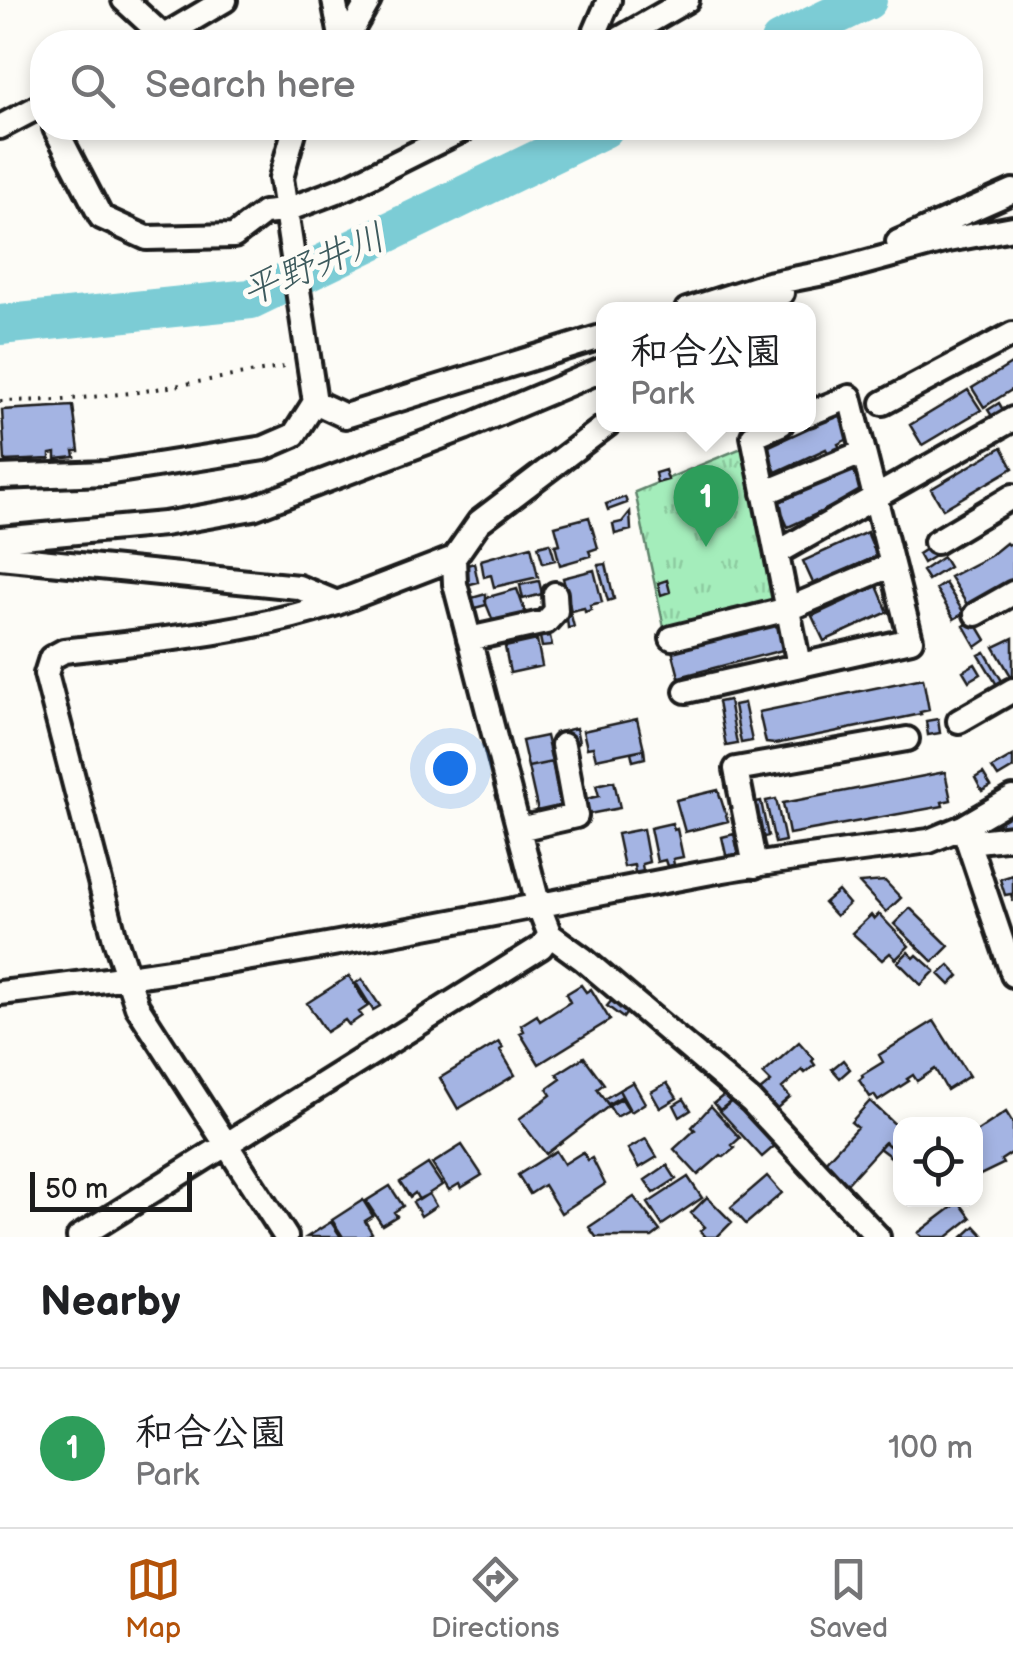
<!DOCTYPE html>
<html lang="en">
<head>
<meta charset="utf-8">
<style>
	:root { --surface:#fff; --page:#f6f6f6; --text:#202124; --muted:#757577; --line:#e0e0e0; --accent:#b45309 }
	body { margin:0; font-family:"Balsamiq Sans","Klee One",sans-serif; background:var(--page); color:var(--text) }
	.controls { position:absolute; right:30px; bottom:30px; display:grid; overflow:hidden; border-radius:20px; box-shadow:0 5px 15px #0003 }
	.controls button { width:90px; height:90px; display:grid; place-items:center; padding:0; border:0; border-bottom:2px solid var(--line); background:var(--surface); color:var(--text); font:50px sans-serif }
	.scale { position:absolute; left:30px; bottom:25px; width:162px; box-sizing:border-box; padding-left:10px; border:5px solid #1c1c1c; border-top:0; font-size:28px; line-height:35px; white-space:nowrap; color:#1c1c1c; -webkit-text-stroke:8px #fdfcf7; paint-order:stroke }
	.you { position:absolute; left:450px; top:768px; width:35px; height:35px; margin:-25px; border:8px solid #fff; border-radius:50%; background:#1a73e8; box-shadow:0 0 0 15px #1a73e833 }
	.badge { display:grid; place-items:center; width:65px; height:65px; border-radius:50%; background:var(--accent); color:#fff; font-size:32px; font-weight:700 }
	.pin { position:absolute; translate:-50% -82px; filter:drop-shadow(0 2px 5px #0008) }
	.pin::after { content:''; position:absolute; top:52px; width:35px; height:30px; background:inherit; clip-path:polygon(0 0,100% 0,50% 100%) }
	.popup { position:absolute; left:596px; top:302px; width:220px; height:130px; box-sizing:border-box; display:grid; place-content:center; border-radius:20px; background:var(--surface); filter:drop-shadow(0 2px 8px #0005); font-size:32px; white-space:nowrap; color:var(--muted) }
	.popup b { font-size:38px; color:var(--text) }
	.popup::after { content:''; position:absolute; left:50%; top:100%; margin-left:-20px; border:20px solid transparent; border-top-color:var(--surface) }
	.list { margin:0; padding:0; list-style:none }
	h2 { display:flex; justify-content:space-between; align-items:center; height:130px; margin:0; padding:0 40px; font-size:42px }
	h2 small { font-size:32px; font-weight:400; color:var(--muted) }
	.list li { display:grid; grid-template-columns:65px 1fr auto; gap:30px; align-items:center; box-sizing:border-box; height:160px; padding:0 40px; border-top:2px solid var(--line) }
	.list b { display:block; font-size:38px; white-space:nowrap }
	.list p { margin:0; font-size:32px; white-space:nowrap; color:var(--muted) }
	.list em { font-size:32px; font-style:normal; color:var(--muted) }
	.icon { flex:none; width:55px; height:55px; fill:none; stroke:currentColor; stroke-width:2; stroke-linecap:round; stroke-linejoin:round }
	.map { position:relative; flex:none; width:1013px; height:1237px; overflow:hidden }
	.search { position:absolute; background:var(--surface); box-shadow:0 5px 15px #0003; left:30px; right:30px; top:30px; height:110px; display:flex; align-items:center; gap:25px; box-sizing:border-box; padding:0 35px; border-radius:40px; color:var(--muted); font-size:38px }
	.sheet { height:290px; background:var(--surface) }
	nav { display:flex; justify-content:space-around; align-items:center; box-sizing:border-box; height:140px; border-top:2px solid var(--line); background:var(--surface); font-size:28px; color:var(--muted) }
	nav a { display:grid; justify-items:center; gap:5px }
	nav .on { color:var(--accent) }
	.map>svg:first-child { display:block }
	.park { fill:url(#park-tufts); stroke:#60846c; stroke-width:2.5 }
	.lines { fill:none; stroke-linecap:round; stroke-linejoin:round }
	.river { stroke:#7bccd5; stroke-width:40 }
	.building { fill:#a4b4e3; stroke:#1c1c1c; stroke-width:2.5 }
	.minor-casing { stroke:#1c1c1c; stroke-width:30 }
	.path { stroke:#1c1c1c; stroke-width:4; stroke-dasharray:2.5 8; stroke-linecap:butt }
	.minor { stroke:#fdfcf7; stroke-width:22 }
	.labels { text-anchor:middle; stroke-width:10; stroke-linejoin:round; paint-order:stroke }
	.water-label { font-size:38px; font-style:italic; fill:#3d5a5d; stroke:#fdfcf7 }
</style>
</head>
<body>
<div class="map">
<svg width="1013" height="1237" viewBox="0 0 1013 1237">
	<defs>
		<pattern id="park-tufts" width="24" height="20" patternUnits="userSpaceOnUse" patternTransform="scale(2.5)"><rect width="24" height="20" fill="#a4edbb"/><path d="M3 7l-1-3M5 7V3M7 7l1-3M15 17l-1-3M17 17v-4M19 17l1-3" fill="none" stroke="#8dcba0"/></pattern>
	</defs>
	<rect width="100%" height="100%" fill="#fdfcf7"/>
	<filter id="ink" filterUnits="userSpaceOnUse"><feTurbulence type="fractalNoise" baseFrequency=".01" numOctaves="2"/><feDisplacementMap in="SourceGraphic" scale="20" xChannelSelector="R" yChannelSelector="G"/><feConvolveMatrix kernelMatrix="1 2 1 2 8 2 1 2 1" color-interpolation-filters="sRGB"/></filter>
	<g filter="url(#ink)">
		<path class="park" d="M744,447l32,156 -111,29 -30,-140z"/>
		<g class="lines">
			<path class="river" d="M780,42l87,-42
				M0,325l251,-26 353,-171"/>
		</g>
		<path class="building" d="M1013,363v26l-29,18 -12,-19z
			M968,390l13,20 -59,35 -12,-20z
			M999,403l7,12 -11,6 -7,-11z
			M73,406l6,45h-5l1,6 -19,2v-6l-6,1v5l-45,2 -3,-51z
			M841,413l11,24 -14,7 3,6 -12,5 -3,-6 -50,23 -11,-24z
			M1002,447l11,21 -70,41 -12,-20z
			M854,468l11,24 -77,35 -11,-24z
			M665,470l3,10 -11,3 -2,-10z
			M625,497l2,6 -19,7 -2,-6z
			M630,512l1,18 -16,4 -2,-10 9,-2z
			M589,517l9,31 -9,3 2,5 -31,9 -5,-20 5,-1 -5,-18z
			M867,532l10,24 -63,29 -11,-24z
			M1013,542v37l-45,27 -18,-29 40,-21 16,-13 2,2z
			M550,543l5,17 -12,3 -5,-17z
			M935,543l6,9 -18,11 -5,-9z
			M531,546l7,31 -44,10 -3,-12 -7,2 -3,-17z
			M943,557l6,10 -21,13 -6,-9z
			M474,563l4,19 -15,4 -3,-11 7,-10z
			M606,564l8,35 -6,2 -10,-36z
			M594,570l8,32 -12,3 1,5 -6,2 -1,-4 -13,3 -8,-33z
			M667,580l3,12 -9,3 -3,-12z
			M539,581l3,13 -19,5 -3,-14z
			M945,583l19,30 -10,6 -18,-30z
			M877,586l11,26 -64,29 -12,-25z
			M517,589l9,25 -33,7 -8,-20 3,-4z
			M486,594v11l-15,4 -3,-10z
			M566,607h3l5,20 -6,1z
			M974,620l12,20 -10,7 -12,-21z
			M782,621l8,27 -111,29 -7,-27z
			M550,636l2,10 -10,1 -2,-10z
			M1013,638v37l-2,1 -17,-29z
			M537,640l5,26 -32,7 -5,-26z
			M985,652l20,34 -5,4 -21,-35z
			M975,664l6,10 -12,7 -6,-10z
			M923,678l6,32 -9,2 1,2 -146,30 -9,-1 -7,-31z
			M729,700l8,44 -11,2 -8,-44z
			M744,703l8,38 -11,2 -7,-38z
			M637,719l7,30 -48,10 -3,-12 -6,1 -4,-17z
			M938,719l2,14 -12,2 -2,-14z
			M576,728l3,14 -7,2 -1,-7 -14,3 -2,-7z
			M546,736l6,26 -24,5 -6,-26z
			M644,749l1,9 -12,3 -2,-9z
			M1013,756v12l-15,9 -6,-9z
			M552,762l11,48 -24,6 -11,-49z
			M945,772l6,28 -9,2 1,4 -154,28 -6,-31z
			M983,773l8,13 -9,5 -7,-13z
			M614,781l6,27 -31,6 -3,-15 13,-3 -3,-11z
			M718,790l10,31 -43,11 -9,-32z
			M776,799l9,42 -10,2 -9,-42z
			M761,801l7,35 -9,2 -7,-35z
			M1013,810v17l-20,6 -6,-9z
			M672,823l2,7 3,-1 6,28 -10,2 1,6 -7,1 -2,-6 -8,2 -7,-34z
			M643,829l6,33 -7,2 1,7 -8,2 -1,-8 -10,2 -7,-33z
			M734,834l5,22 -12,3 -5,-22z
			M1013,875v27l-2,-8 -6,1 -5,-16z
			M885,881l16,17 -15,14 -27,-29z
			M838,891l11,13 -13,12 -12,-13z
			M910,908l39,38 -16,16 -39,-38z
			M879,914l30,32 -13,13 -6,-6 -8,7 -30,-27 19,-18 3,4z
			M908,952l6,6 3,-3 18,16 -14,14 -23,-23z
			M949,965l10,11 -9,9 -11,-11z
			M349,976l19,30 -9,6 3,4 -13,9 -4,-5 -19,12 -19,-29z
			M362,979l18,27 -7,4 -17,-27z
			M581,985l5,7 5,-3 19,31 -71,44 -19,-31 4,-2 -3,-6 16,-10 3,6 30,-19 -4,-8z
			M613,999l15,12 -5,7 -16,-12z
			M934,1021l35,55 -22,14 -12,-21 -18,12 -4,-6 -6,4 2,2 -31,20 -4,-6 -4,2 -11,-17 4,-3 -1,-2 21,-13 -4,-7z
			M499,1042l4,6 -3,2 15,25 -57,34 -18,-31z
			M799,1042l15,17 -2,2 3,4 -10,8 -3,-3 -20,18 8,9 -14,12 -16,-18 11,-9 -8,-8z
			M584,1057l20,27 -7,5 12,17 -63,48 -27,-35 32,-24 -4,-6 14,-10 -4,-5z
			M843,1060l7,9 -10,9 -8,-9z
			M633,1082l12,21 -14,9 -12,-22z
			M667,1083l10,15 -17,10 -9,-16z
			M619,1090l3,6 -14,8 -4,-5z
			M724,1095l6,7 -10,8 -6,-7z
			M622,1099l7,11 -13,7 -7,-11z
			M684,1099l7,11 -11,7 -6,-12z
			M733,1100l44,44 -15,13 -42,-46z
			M870,1101l30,28v13l-5,-3 -6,7 -4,-4 -39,43 -23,-21 34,-37 -6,-5z
			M711,1106l29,32 -8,7 3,3 -11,9 -3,-2 -23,20 -24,-26 21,-19 -3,-3z
			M1006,1112l7,11v29l-12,8 2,4 -27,13v-45z
			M646,1139l11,18 -18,11 -11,-19z
			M895,1139l5,3v14l-4,-4 -5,5 -12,-9 6,-6 4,4z
			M462,1145l20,30 -21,13 -2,-4 -10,6 -17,-26z
			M556,1151l8,13 19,-12 5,8 4,-2 13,26 -44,29 -17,-28 -14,9 -12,-19z
			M428,1164l14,21 -23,15 -4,-7 -5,4 -10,-15z
			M667,1165l9,14 -22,14 -9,-13z
			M767,1176l15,17 -36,31 -15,-17z
			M688,1177l14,21 -40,27 -14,-22z
			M390,1186l13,20 -9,6 3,4 -15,9 -16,-24z
			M429,1194l7,12 -15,10 -8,-14z
			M634,1197l26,34 -8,6h-56l-7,-10z
			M707,1197l25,25 -15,15h-11l-6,-6 5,-4 -14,-14z
			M363,1200l10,16 -8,5 7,12 -7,4h-22l-11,-17z
			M959,1202l12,16 -24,19h-25l-4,-4z
			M331,1222l10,15h-34z
			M975,1226l10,11h-22z"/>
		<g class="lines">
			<g class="minor-casing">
				<path id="minor" d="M124,0l40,37
					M334,0l8,42
					M154,42l71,-42
					M345,42l24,-42
					M591,42l18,-42
					M614,42l73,-42
					M0,127l42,-22
					M55,128l46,89 46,21 87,-2 30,-23 20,-2 64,-24 118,-59
					M898,242l115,-51
					M687,310l81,-26 66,-13 114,-31 65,-12
					M743,310l39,-17
					M315,402l30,14 259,-80
					M883,403l130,-69
					M781,424l-28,12 46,229
					M0,477l106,-4 158,-25 30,-13 21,-33 -34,-224 14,-50
					M764,493l100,-41
					M0,539l164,-15 89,-16 211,-80 140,-59
					M936,542l77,-46
					M777,553l236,-134
					M0,557l298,30 39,16 117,-45 25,-36 129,-98
					M454,558l1,26 84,323 11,28 33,24 168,142 127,136
					M976,614l37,-21
					M672,638l116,-29 104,-44
					M469,639l77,-17 10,-11 -1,-17
					M686,691l225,-51 -61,-243 -42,17
					M959,721l54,-31
					M963,827l50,148
					M519,829l57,-13 -13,-71
					M969,842l44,-5
					M755,866l-19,-97 171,-30
					M0,993c234,-25 465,-74 696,-118 77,-15 155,-23 233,-34l34,-14 50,-29
					M79,1237l462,-290 9,-12
					M286,1237l-149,-231 -22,-67 -69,-265 5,-16 13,-7c92,-11 185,-18 273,-48"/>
			</g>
			<path class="path" d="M0,401l62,-1 77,-8 146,-25"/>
			<use href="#minor" class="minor"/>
		</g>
	</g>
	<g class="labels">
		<g class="water-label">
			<text transform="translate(313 264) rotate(-23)" y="13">平野井川</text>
		</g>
	</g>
</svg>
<div class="controls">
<button><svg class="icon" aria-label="locate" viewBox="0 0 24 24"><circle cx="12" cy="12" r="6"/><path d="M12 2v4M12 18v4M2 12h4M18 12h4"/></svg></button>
</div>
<div class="scale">50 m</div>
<div class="you"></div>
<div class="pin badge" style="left:706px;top:547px;background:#2e9e5b">1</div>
<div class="popup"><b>和合公園</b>Park</div>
<div class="search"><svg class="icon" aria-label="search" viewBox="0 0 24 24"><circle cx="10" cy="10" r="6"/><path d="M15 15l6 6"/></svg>Search here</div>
</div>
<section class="sheet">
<h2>Nearby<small></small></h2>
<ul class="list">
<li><span class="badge" style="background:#2e9e5b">1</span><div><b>和合公園</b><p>Park</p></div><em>100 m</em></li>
</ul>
</section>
<nav>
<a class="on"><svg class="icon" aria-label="map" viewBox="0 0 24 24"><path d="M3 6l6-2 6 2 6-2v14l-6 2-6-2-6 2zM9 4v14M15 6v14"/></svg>Map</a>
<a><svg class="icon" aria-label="directions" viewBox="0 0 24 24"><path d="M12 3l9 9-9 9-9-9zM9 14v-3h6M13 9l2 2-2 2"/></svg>Directions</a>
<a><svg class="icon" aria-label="saved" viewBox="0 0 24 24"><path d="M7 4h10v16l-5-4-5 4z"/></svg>Saved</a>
</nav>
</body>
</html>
